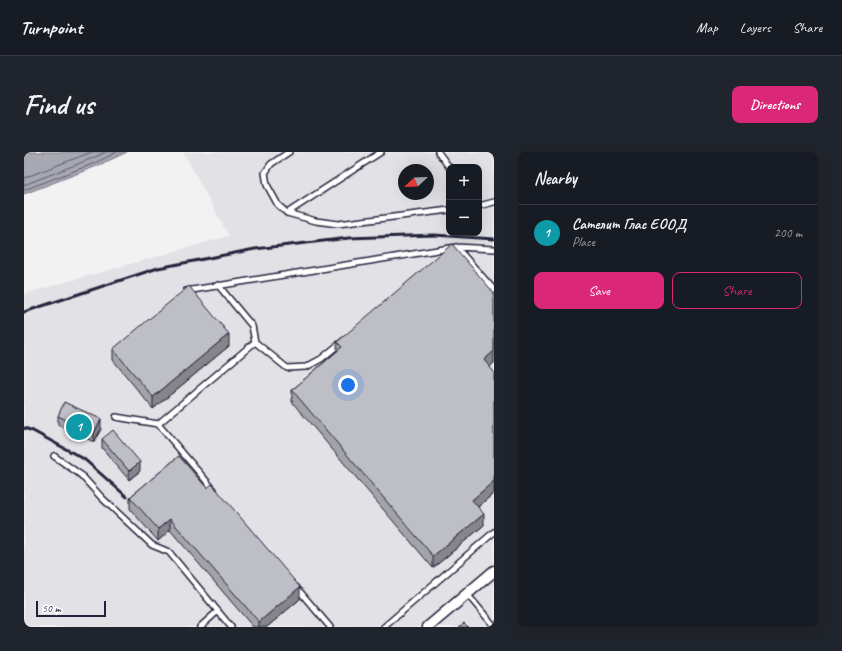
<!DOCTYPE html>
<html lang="en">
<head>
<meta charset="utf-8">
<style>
	:root { --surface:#171b24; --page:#20242c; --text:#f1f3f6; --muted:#9ea1a6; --line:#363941; --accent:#db2777 }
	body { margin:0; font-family:Caveat,sans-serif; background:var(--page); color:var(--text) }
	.controls { position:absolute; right:12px; top:12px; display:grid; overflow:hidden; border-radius:8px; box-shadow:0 4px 16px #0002 }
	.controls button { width:36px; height:36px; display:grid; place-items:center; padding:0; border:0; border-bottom:1px solid var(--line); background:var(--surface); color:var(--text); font:20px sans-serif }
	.compass { position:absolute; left:374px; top:12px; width:36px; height:36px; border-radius:50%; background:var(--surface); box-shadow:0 4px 16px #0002; rotate:247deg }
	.scale { position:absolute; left:12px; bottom:10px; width:70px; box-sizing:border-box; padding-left:4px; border:2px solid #22223b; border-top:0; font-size:11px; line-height:14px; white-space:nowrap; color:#22223b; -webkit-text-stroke:3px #fff; paint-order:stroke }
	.you { position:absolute; left:324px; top:233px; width:14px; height:14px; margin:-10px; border:3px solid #fff; border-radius:50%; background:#1a73e8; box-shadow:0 0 0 6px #1a73e833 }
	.badge { display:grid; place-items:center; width:26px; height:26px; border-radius:50%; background:var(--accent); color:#fff; font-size:13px; font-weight:700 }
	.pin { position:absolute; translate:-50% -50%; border:2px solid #fff; box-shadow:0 1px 4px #0006 }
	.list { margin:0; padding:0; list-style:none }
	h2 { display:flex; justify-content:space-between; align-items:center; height:52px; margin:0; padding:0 16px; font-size:17px }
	h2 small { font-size:13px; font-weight:400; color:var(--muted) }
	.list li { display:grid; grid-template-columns:26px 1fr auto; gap:12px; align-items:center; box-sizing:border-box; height:56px; padding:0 16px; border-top:1px solid var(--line) }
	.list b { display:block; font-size:15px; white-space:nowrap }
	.list p { margin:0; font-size:13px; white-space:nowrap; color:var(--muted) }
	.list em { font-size:13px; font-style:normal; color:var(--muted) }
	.actions { display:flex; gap:8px; padding:12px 16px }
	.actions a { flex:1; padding:9px 0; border:1px solid var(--accent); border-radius:8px; text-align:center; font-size:14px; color:var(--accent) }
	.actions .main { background:var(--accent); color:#fff }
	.map { position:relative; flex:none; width:470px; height:475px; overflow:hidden; border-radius:8px }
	header { display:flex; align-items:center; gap:24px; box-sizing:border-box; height:56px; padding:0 20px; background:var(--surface); border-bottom:1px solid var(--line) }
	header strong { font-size:19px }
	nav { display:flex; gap:22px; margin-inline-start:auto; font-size:14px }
	.intro { display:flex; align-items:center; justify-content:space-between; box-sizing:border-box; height:96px; padding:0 24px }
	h1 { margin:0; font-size:28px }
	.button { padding:10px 18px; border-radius:8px; background:var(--accent); color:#fff; font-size:14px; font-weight:700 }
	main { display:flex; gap:24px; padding:0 24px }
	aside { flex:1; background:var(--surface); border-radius:8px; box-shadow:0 4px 16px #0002 }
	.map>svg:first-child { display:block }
	.built { fill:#e2e2e6; fill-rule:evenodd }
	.water { fill:#a8a8b2; stroke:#727282 }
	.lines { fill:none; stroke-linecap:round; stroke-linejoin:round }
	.shore { stroke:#58586b; stroke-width:1 }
	.lane-casing { stroke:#22223b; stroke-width:8 }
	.street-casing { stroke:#22223b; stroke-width:13 }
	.lane { stroke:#fff; stroke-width:5 }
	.street { stroke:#fff; stroke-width:10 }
	.rail { stroke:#22223b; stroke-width:3 }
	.wall { fill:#a3a3aa; stroke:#22223b }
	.shaded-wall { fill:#85858b; stroke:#22223b }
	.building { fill:#bebec6; stroke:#22223b }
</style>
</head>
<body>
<header>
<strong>Turnpoint</strong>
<nav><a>Map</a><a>Layers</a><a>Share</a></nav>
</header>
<div class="intro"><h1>Find us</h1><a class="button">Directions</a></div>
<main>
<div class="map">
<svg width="470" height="475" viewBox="0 0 470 475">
	<rect width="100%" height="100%" fill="#f2f2f3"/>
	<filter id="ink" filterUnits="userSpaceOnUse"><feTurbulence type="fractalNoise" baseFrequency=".025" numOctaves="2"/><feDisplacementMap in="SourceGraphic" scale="8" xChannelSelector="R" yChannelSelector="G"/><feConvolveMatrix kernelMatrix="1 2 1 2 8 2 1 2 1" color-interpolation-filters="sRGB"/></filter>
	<g filter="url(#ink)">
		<path class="built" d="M159,0h311v475h-470v-333l205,-58zM425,15h30v66h-30zM380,18h24v24h-24z"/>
		<path class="water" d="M0,0h103l-30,14 -73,28z"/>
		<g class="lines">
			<path class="shore" d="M0,26l68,-26
				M0,33l69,-27 13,-6
				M0,38l71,-27 22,-11"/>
			<g class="lane-casing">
				<path id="lane" d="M265,0l-18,12 -6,9 2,12 11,20 9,8 29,8 22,3 111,-14
					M414,0l11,15
					M455,54l15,-4
					M263,61l94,-61
					M431,96l1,-1 38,43
					M162,139l270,-44 38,2
					M231,190l32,26 19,-1 15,-8 22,-18
					M92,265l42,7 56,66
					M134,272l97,-82 -3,-16 -34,-41
					M30,304l27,19 21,23 50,47 17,7 62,75
					M272,435l34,40
					M443,442l27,32
					M176,475l18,-16
					M360,475l110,-95"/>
			</g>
			<g class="street-casing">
				<path id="street" d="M404,475l66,-56"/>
			</g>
			<use href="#lane" class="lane"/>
			<use href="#street" class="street"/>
			<path class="rail" d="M0,160l134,-44 97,-19 94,-11 85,-3 60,4
				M0,276l9,3 51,28 43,38"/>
		</g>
		<path class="wall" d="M470,141v70l-5,4 5,5v121l-16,14 6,18 -51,43 -141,-166v-12l45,-39v-9z
			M205,194l-76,63 -40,-49v-11z
			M34,264l43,13 -7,13 -36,-17z
			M78,287l38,32 -11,9 -27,-32z
			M155,304l121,143 -33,28h-14l-83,-97 -12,11 -28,-32v-12z"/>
		<path class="shaded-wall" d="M205,182v12l-76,63v-12z
			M470,199v12l-10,9v-12z
			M77,267v10l-7,13v-9z
			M116,310v9l-11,9v-9z
			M470,329v12l-22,19v-12z
			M460,362v11l-51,43v-12z
			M146,367v11l-12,11v-12z
			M276,435v12l-33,28h-8v-5z"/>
		<path class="building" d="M428,92l42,49v58l-10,9 10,12v109l-22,19 12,14 -51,42 -141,-166 50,-43 -5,-5z
			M165,134l40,48 -76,63 -40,-48z
			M40,250l37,17 -7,14 -36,-17z
			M89,278l27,32 -11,9 -27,-32z
			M155,304l28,32 5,-4 88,103 -41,35 -89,-103 -12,10 -28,-32z
			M440,471l4,4h-9z"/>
	</g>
</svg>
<div class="controls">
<button>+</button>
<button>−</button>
</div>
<svg class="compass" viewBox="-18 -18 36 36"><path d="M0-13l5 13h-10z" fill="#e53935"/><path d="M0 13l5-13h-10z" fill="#9ea1a6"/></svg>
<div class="scale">50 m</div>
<div class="you"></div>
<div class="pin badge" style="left:55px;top:275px;background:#0f9aa8">1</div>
</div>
<aside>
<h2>Nearby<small></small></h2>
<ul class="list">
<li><span class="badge" style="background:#0f9aa8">1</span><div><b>Сателит Глас ЕООД</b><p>Place</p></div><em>200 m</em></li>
</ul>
<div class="actions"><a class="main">Save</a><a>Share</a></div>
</aside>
</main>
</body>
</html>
